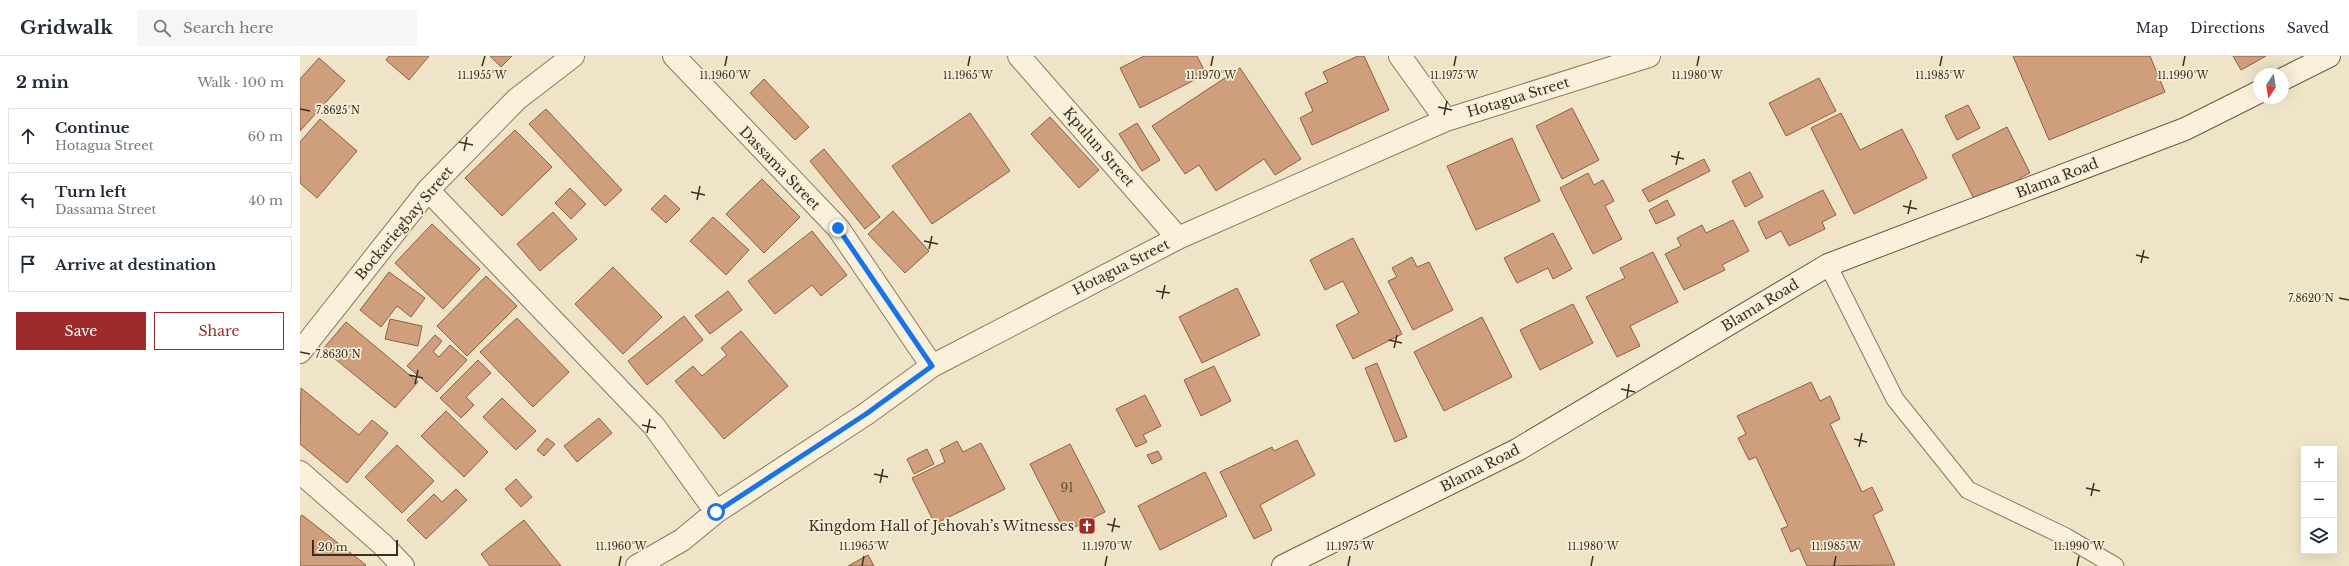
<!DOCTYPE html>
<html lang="en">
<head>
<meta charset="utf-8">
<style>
	:root { --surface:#fff; --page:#f6f6f7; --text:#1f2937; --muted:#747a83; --line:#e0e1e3; --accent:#9e2a2b }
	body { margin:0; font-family:"Libre Baskerville",serif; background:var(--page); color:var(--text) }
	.controls { position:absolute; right:12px; bottom:12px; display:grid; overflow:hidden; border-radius:0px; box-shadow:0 4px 16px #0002 }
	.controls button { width:36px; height:36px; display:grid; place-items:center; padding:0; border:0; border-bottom:1px solid var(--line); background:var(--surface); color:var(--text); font:20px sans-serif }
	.compass { position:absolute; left:1953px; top:12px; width:36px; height:36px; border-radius:50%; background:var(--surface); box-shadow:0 4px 16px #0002; rotate:192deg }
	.scale { position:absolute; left:12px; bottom:10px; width:86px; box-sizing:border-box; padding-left:4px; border:2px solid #3d2e20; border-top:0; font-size:11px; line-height:14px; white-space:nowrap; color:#3d2e20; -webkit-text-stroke:3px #f7eed8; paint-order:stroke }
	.stop { position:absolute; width:12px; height:12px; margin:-9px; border:3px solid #1a73e8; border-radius:50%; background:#fff }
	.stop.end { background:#1a73e8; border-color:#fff; box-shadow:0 1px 4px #0008 }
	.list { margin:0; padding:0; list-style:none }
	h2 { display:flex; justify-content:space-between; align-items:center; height:52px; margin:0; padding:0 16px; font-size:17px }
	h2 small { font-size:13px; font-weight:400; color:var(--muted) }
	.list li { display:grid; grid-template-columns:26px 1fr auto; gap:12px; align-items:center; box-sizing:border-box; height:56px; margin:0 8px 8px; padding:0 8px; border:1px solid var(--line); border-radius:0px }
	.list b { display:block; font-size:15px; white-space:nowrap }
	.list p { margin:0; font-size:13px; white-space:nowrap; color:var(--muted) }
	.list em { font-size:13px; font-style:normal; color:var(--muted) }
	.actions { display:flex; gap:8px; padding:12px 16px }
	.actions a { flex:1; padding:9px 0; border:1px solid var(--accent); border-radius:0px; text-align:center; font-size:14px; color:var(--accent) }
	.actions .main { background:var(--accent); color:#fff }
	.icon { flex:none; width:22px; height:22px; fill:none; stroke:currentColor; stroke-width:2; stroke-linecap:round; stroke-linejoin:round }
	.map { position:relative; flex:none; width:2049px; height:510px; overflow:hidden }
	header { display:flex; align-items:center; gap:24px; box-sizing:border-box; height:56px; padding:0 20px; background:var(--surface); border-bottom:1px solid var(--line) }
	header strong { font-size:19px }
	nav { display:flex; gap:22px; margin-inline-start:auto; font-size:14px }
	.search { width:280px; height:36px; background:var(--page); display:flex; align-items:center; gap:10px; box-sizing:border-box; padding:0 14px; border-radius:0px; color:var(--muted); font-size:15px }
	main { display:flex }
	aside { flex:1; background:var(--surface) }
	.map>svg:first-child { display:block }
	.building { fill:#cf9f7d; stroke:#8d5f41 }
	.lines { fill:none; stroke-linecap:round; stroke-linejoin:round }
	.lane-casing { stroke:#8d765c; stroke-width:19 }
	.street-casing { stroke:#8d765c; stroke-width:24 }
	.secondary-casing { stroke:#6f573f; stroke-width:24 }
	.lane { stroke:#faf1dc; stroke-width:17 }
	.street { stroke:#faf1dc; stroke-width:22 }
	.secondary { stroke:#faf1dc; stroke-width:22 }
	.route { stroke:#1a73e8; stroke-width:5 }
	.ticks { fill:none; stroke:#3d2e20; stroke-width:1.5 }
	.labels { text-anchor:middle; stroke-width:3.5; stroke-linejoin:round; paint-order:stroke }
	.number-label { font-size:12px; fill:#624a37 }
	.street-label { font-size:14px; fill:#3d2e20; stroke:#f7eed8 }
	.poi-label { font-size:14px; fill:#3d2e20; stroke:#f7eed8; text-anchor:end }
	.ticks-label { font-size:10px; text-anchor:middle; fill:#3d2e20; stroke:#f7eed8; stroke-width:3.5; stroke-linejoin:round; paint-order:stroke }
</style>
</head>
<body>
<header>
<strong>Gridwalk</strong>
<div class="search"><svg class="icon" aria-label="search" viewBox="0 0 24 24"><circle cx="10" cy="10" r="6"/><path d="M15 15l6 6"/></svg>Search here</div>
<nav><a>Map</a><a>Directions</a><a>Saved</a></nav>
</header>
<main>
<aside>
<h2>2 min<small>Walk · 100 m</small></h2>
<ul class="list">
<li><svg class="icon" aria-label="ahead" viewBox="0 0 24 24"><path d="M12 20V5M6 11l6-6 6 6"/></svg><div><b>Continue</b><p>Hotagua Street</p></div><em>60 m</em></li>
<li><svg class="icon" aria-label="left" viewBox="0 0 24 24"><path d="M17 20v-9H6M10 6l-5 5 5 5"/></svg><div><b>Turn left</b><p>Dassama Street</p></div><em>40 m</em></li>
<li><svg class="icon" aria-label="arrive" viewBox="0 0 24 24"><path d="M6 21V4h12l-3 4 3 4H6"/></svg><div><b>Arrive at destination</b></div></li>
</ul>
<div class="actions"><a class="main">Save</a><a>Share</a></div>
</aside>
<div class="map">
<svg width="2049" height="510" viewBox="0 0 2049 510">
	<rect width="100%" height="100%" fill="#f0e4c8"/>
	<path class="building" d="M89,0h40l-20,24 -23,-20z
		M190,0h22l-11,11z
		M844,0h53l9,18 -66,34 -20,-40z
		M1058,0h6l25,54 -77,35 -12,-27 13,-7 -8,-18 23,-11 -5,-10z
		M1713,0h137l15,36 -116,48z
		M1933,0h33l-25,14z
		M19,2l26,23 -45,50v-52z
		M940,12l61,91 -26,16 -11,-16 -48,32 -17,-26 -14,9 -33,-48z
		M1519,22l17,33 -50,25 -17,-33z
		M464,23l45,48 -14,13 -45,-47z
		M1668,49l12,23 -23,12 -12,-24z
		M1272,52l27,52 -37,19 -26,-53z
		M246,53l76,81 -17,16 -76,-82z
		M670,57l40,58 -78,53 -40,-58z
		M1541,57l19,37 42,-21 25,49 -73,36 -43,-86z
		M750,61l49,53 -20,18 -48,-54z
		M20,63l37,32 -40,47 -17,-15v-41z
		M837,67l23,37 -18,11 -23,-37z
		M1707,71l23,46 -10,5 4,8 -49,15 -23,-46z
		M215,74l37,37 -50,49 -37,-38z
		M1212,82l28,63 -64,29 -29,-64z
		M524,93l56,68 -15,12 -55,-68z
		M1404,103l6,12 -61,31 -7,-12z
		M1450,116l13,25 -18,10 -13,-26z
		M1288,117l6,12 9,-5 11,21 -9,5 17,33 -29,15 -33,-66z
		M462,123l38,38 -36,36 -38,-39z
		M270,132l16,16 -15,15 -16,-16z
		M1523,134l13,25 -14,7 3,7 -36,17 -8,-15 -15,8 -8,-17z
		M365,139l15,14 -14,14 -15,-14z
		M1367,144l8,15 -19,9 -7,-14z
		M593,155l36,40 -24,22 -37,-39z
		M253,156l24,27 -37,32 -23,-27z
		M413,161l36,33 -23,25 -36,-34z
		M1433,164l16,31 -27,14 3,5 -41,20 -19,-36 16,-8 -4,-8 25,-13 4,8z
		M132,168l48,45 -37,40 -48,-46z
		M512,175l35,44 -26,21 -9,-11 -37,29 -27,-33z
		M1253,177l19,36 -19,10 -5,-11 -31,15 -13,-25z
		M1053,182l49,96 -49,25 -17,-34 23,-12 -16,-32 -18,9 -15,-30z
		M1353,196l25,50 -48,24 10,20 -23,11 -31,-60 39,-19 -5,-10z
		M1112,201l5,10 12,-5 24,48 -40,20 -25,-49 9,-4 -5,-9z
		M313,211l49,50 -39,37 -48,-50z
		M89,216l36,26 -14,19 -14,-11 -16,21 -21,-17z
		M186,220l31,30 -50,50 -30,-30z
		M937,232l23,47 -58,28 -23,-46z
		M428,235l14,19 -32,24 -15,-18z
		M1273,248l20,39 -53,27 -20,-40z
		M384,260l19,24 -56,45 -19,-24z
		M1182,261l30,60 -68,34 -30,-59z
		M217,262l52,54 -36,35 -53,-55z
		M90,263l32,7 -4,20 -33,-7z
		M46,266l72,60 -23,26 -72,-59z
		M441,275l47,55 -64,53 -49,-58 18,-15 9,10 25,-21 -6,-7z
		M135,279l7,6 -9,11 6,5 11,-12 17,15 -30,32 -30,-26z
		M178,304l13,13 -25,24 8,8 -13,13 -21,-20z
		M1077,307l30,74 -12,5 -30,-74z
		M914,310l17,35 -30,15 -17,-36z
		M1511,326l9,19 10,-5 10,23 -10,5 32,68 10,-5 11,23 -10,5 22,50 -88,1 -8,-18 -8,4 -10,-23 7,-3 -32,-69 -7,3 -11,-22 8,-4 -9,-18z
		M1,332l58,47 13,-15 16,13 -41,50 -47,-39z
		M845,339l16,31 -18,9 4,7 -11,5 -20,-38z
		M202,342l34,33 -20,19 -33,-33z
		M146,355l42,41 -24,25 -43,-41z
		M299,362l13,15 -35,29 -13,-16z
		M247,382l8,6 -11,12 -7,-6z
		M997,384l18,35 -55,30 12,25 -18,9 -34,-67 52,-25 2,4z
		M657,385l6,11 18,-9 24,46 -70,35 -23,-46 33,-16 -5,-12z
		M770,388l35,68 -40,20 -35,-68z
		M97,389l37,36 -32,32 -37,-36z
		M627,393l7,15 -20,10 -7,-15z
		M858,395l4,8 -10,5 -5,-9z
		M905,416l22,44 -67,34 -22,-44z
		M216,423l16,18 -11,10 -16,-18z
		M156,433l11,11 -41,39 -19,-19 27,-26 8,8z
		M2,459l64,50 -1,1h-65v-49z
		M224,464l37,46h-71l-9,-12z
		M568,499l6,11h-26z"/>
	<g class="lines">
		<g class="lane-casing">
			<path id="lane" d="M1528,209l67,134 73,91 98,47 49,29"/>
		</g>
		<g class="street-casing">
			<path id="street" d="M374,0l164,172 94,138
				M719,0l159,182
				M1100,0l46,64
				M128,134l226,236 62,86
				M0,296l128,-162 89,-91 56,-43
				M0,416l83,73 20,21
				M337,510l45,-26 34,-28 150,-98 66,-48 246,-128 268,-118 203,-64"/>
		</g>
		<g class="secondary-casing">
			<path id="secondary" d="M1983,23l46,-23
				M983,510l234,-116 311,-185 357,-136 74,-37"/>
		</g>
		<use href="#lane" class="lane"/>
		<use href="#street" class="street"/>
		<use href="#secondary" class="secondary"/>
	</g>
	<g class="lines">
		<path class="route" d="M416,456l150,-98 66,-48 -94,-138"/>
	</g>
	<path class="ticks" d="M182,10l3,-10M425,10l2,-10M668,10l2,-10M911,10l2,-10M1154,10l2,-10M1397,10l2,-10M1640,10l2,-10M1883,10l2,-10M1138,51l14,3M0,53l10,2M1144,59l3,-14M159,86l14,3M164,95l3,-14M1371,100l13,3M1376,109l3,-14M391,136l14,3M397,144l3,-14M1603,150l14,3M1608,158l3,-14M624,185l14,3M629,193l3,-13M1836,199l13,3M1841,207l3,-13M856,235l14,2M2039,242l10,2M862,243l3,-14M1089,284l13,3M1094,292l3,-13M0,296l10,2M109,319l14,3M115,328l3,-14M1321,333l14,3M1327,342l2,-14M342,369l14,3M347,377l3,-14M1554,383l13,3M1559,391l3,-14M574,418l14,3M580,427l3,-14M1786,432l14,3M1791,440l3,-13M807,468l13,3M812,476l3,-14M319,510l2,-10M562,510l2,-10M805,510l2,-10M1048,510l2,-10M1291,510l2,-10M1534,510l2,-10M1777,510l2,-10"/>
	<defs>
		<g id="church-square" transform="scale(0.9)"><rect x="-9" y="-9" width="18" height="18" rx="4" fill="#9e2a2b" stroke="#f7eed8"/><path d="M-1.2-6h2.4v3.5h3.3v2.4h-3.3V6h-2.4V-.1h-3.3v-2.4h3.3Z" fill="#fff"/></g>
	</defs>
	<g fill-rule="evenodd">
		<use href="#church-square" x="787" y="470"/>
	</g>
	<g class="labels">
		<g class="number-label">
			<text x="767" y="436">91</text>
		</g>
		<g class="street-label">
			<text transform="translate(1218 41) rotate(-17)" y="5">Hotagua Street</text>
			<text transform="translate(799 91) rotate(49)" y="5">Kpulun Street</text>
			<text transform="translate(480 112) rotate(46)" y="5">Dassama Street</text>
			<text transform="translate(1757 122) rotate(-21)" y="5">Blama Road</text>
			<text transform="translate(104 167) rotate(-50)" y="5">Bockariegbay Street</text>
			<text transform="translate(821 211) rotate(-27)" y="5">Hotagua Street</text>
			<text transform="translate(1460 249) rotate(-31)" y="5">Blama Road</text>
			<text transform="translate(1180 412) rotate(-27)" y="5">Blama Road</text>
		</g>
		<g class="poi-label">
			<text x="774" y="475">Kingdom Hall of Jehovah’s Witnesses</text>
		</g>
	</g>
	<g class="ticks-label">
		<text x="182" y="23">11.1955°W</text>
		<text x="425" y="23">11.1960°W</text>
		<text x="668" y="23">11.1965°W</text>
		<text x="911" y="23">11.1970°W</text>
		<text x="1154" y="23">11.1975°W</text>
		<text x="1397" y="23">11.1980°W</text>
		<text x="1640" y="23">11.1985°W</text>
		<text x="1883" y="23">11.1990°W</text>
		<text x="38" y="58">7.8625°N</text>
		<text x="2011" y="246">7.8620°N</text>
		<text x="38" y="302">7.8630°N</text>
		<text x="321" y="494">11.1960°W</text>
		<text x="564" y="494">11.1965°W</text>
		<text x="807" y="494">11.1970°W</text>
		<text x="1050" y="494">11.1975°W</text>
		<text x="1293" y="494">11.1980°W</text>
		<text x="1536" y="494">11.1985°W</text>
		<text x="1779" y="494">11.1990°W</text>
	</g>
</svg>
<div class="controls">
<button>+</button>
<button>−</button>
<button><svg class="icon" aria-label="layers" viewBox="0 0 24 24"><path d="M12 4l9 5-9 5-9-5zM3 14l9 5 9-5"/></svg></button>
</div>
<svg class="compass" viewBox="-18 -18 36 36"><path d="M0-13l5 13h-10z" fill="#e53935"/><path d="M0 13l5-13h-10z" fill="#747a83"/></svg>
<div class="scale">20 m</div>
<div class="stop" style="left:416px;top:456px"></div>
<div class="stop end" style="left:538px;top:172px"></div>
</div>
</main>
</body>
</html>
